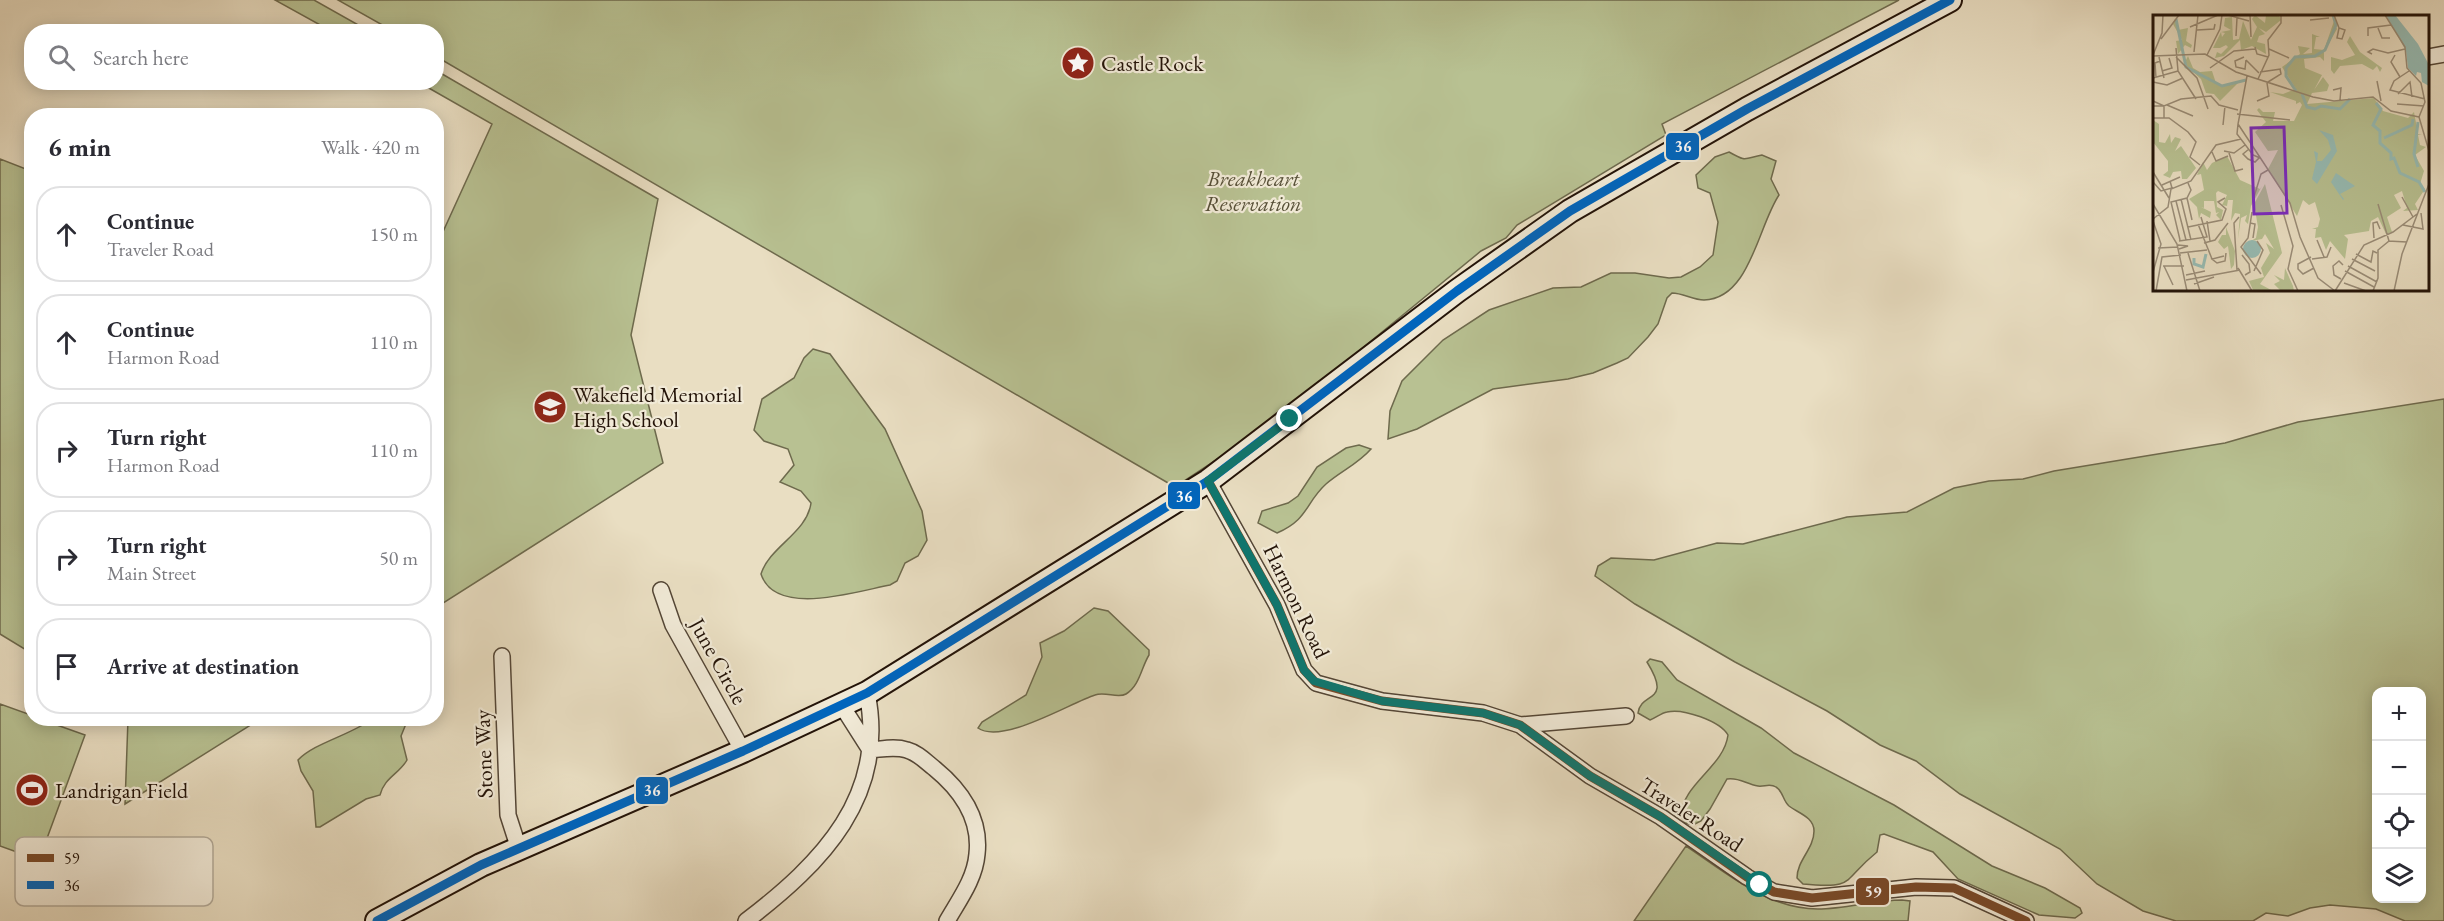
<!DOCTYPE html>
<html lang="en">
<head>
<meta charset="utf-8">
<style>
	:root { --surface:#fff; --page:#f7f7f7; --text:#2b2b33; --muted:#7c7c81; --line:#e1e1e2 }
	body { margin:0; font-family:"EB Garamond",serif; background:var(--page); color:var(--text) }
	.controls { position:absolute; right:18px; bottom:18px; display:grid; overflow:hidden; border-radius:12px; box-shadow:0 3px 15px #0003 }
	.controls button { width:54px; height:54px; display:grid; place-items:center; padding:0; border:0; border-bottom:2px solid var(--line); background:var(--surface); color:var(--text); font:30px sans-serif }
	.stop { position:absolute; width:18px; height:18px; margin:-14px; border:4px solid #0f766e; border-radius:50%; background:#fff }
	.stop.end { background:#0f766e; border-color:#fff; box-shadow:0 2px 6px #0008 }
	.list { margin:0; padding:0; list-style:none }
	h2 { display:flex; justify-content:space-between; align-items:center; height:78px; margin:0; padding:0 24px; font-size:26px }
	h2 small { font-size:20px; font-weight:400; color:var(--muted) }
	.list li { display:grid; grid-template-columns:39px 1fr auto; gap:18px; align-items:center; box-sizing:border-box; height:96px; margin:0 12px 12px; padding:0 12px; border:2px solid var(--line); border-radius:24px }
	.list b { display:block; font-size:22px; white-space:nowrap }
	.list p { margin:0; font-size:20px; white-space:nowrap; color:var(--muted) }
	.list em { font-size:20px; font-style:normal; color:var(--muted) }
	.icon { flex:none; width:33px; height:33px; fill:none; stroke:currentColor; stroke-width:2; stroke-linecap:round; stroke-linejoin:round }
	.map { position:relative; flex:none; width:2444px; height:921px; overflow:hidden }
	.search { position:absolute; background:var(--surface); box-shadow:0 3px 15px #0003; left:24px; top:24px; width:420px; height:66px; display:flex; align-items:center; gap:15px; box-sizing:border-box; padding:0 21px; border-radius:24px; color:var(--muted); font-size:22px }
	.panel { position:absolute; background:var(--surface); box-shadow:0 3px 15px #0003; left:24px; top:108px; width:420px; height:618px; border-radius:24px }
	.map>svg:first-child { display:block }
	.green { fill:#b8c192; stroke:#6e6a4d; stroke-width:1.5; fill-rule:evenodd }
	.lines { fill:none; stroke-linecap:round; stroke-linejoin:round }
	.street-casing { stroke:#544636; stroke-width:18 }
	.secondary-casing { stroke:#231308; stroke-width:26 }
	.street { stroke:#f1ead7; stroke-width:15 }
	.secondary { stroke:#f1ead7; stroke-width:22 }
	.bus-1-casing { stroke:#f1ead7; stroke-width:14 }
	.bus-2-casing { stroke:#f1ead7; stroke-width:14 }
	.bus-1 { stroke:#7a4b2a; stroke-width:9 }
	.bus-2 { stroke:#0065bd; stroke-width:9 }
	.route { stroke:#0f766e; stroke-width:8 }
	.labels { text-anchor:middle; stroke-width:4.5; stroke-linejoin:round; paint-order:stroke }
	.poi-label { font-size:22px; fill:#231308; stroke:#f1ead7; text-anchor:start }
	.park-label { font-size:22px; font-style:italic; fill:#575038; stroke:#f1ead7 }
	.street-label { font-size:22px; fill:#231308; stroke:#f1ead7 }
	.inset-river { fill:none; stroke:#97bcb4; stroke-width:3 }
	.inset-road { fill:none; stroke:#9a8d78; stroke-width:1.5 }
	.view { fill:#7b2cbf; fill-opacity:0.15; stroke:#7b2cbf; stroke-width:3 }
	.inset-edge { fill:none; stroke:#231308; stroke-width:3 }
	.key { fill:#f1ead7; stroke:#b3aa99; stroke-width:1.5 }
	.key-label { font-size:16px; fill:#231308 }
	.line-badge { stroke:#f1ead7; stroke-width:2 }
	.badge-label { font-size:16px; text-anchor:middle; font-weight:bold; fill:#fff }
</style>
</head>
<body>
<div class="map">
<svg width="2444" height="921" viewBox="0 0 2444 921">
	<rect width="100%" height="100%" fill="#e9dec2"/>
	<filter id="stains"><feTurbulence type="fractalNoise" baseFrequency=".00333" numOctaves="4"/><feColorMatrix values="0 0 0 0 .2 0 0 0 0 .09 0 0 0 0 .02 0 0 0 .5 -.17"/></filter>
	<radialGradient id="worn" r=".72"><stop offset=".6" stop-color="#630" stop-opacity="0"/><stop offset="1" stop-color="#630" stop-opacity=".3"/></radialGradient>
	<path class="green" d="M275,0h39l55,31h-38z
		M338,0h1561l-237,124 4,11 -149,90 -11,13 -25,13 -160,131 -85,65 -61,40 -738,-430 -1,-25 -43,-1z
		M437,71l221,128 -27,136 32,128 -226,144v-362l55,-121 -72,-41 16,-1z
		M1729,152c18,10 14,7 33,3l14,6 -5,18 8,16c-21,31 -29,104 -75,105 -11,0 -21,-7 -32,-7l-5,5 -9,26 -10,13 -20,21 -11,5 -24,10 -25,6 -75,10 -76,40 -29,10 2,-28 12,-30 41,-41 46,-30 64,-22 28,-1 30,-14h24l34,5 12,-1 19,-10 13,-12 5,-33 -8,-29 -12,-5 -2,-13 19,-18z
		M0,159l31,12v482l-31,-19z
		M813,349l17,5 55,75 37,82 5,29 -9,16 -13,7 -8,18 -7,4c-32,6 -115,33 -129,-11 9,-28 46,-41 50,-71l-10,-12 -21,-9 14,-17 -6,-16 -24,-8 -10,-11 8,-31 32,-21 10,-20z
		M2444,399v522h-39l-29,-12 -46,-4 -20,3 -22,8 -22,-3 -13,8h-77l-33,-10 -46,-27 -37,-35 -100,-55 -44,-33 -36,-16 -53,-34 -92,-49 -100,-58 -40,-28 3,-10 13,-8 43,2 63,-17 26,1 104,-27 60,-5 47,-24 35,-7 34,-2 31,-8 171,-28 73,-21zM2376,692h46v206h-46z
		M1359,445l12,4c-13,15 -30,22 -45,35 -21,19 -17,35 -49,49l-19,-10 4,-12 26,-8 10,-7 19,-29 29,-19z
		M1094,608l14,3 41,39v5c-8,13 -9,30 -23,39 -8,5 -21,-3 -31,1 -25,8 -93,50 -117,33l4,-6 44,-27 16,-38 -2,-14 24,-12z
		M1650,659l12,3 15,18 84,48 33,25 100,52 98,61 53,22 35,20 2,5 -7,5 -36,-3 -81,-36 -25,-27 -49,-18 -4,1 -3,17c-36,29 -20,37 -74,32l-6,-6c0,-18 17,-29 17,-47 0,-14 -16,-18 -25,-25 -6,-5 -6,-15 -13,-19 -6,-4 -12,0 -18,-1 -12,-2 -19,-9 -31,-7l-17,30 -9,12 -8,4 -8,-2 -4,-7c1,-32 43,-49 47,-81 -8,-14 -45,-27 -61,-23 -6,1 -11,6 -17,8l-12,-7c3,-22 35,-9 9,-51z
		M0,704l31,11 1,3 8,1 45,16 -46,125 -39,-14z
		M128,719v-1l132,1 -135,85z
		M372,719h36l-7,17 6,24c-8,14 -23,18 -27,35l-14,4 -46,28h-4l-3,-36 -12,-20 -3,-11c16,-17 53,-25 74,-41z
		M1686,846c41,27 81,63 132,63 28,0 56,-9 84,-9l8,1 -2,20h-274z"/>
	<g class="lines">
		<g class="street-casing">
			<path id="street" d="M2428,57l16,-3
				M1208,481l69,124 27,65 12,13 66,18 101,12 37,12 70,51 71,41 86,60 27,15 38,6 104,-11 38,1 72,33
				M661,590l12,35 70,126
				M502,656l6,159 11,34
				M842,706l28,44
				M1520,725l106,-9
				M870,750c13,-1 25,-4 37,0 11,3 18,11 27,18 27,22 47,50 43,86 -2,25 -18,46 -30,67
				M746,921c76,-58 142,-125 121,-228"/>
		</g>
		<g class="secondary-casing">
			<path id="secondary" d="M377,921l104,-56 262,-114 124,-58 341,-212 249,-190 113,-80 177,-102 203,-109"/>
		</g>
		<use href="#street" class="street"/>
		<use href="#secondary" class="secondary"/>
		<g class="bus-1-casing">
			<path id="bus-1" d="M1208,481l69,124 27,65 12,13 66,18 101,12 37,12 70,51 71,41 86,60 27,15 38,6 104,-11 38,1 72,33"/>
		</g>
		<g class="bus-2-casing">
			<path id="bus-2" d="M377,921l104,-56 262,-114 124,-58 341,-212 249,-190 113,-80 177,-102 203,-109"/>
		</g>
		<use href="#bus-1" class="bus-1"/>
		<use href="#bus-2" class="bus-2"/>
	</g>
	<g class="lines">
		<path class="route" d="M1290,419l-82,62 69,124 27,65 10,11 68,20 101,12 37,12 70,51 71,41 99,68"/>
	</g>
	<defs>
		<g id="sight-disc" transform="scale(1.725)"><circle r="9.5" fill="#8f2418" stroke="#f1ead7"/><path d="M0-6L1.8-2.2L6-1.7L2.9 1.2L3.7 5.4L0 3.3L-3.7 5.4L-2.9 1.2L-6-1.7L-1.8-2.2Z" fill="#fff"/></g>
		<g id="school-disc" transform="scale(1.725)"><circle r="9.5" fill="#8f2418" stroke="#f1ead7"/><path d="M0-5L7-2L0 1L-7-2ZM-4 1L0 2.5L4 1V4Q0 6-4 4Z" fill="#fff"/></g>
		<g id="stadium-disc" transform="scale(1.725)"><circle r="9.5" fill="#8f2418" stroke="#f1ead7"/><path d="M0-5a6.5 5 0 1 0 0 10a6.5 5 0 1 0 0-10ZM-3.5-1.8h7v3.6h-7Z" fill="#fff"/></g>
	</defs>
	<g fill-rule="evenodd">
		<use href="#sight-disc" x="1078" y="63"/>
		<use href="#school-disc" x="550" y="407"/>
		<use href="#stadium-disc" x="32" y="790"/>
	</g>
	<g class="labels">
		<g class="poi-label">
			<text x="1101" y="71">Castle Rock</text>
			<text x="573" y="402">Wakefield Memorial<tspan x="573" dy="25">High School</tspan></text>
			<text x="55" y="798">Landrigan Field</text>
		</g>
		<g class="park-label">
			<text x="1253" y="186">Breakheart<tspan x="1253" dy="25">Reservation</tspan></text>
		</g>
		<g class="street-label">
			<text transform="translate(1297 601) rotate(64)" y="8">Harmon Road</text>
			<text transform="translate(719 661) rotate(61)" y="8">June Circle</text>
			<text transform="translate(483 754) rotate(-92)" y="8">Stone Way</text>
			<text transform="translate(1692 814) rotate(33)" y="8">Traveler Road</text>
		</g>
	</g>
	<g transform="translate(2153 15)">
		<rect width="276" height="276" fill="#e9dec2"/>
		<path d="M102,0l10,8 1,-8h13l2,5 -15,12 -7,-4 6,6 -6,2 -2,6 8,2 1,10 -14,-8 -11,4 -1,-10 -16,16 -9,2 2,-6 4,2 7,-7 -2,-2 -6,3h-7l8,-16 1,5 3,-4 -4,-1 10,-2 -7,-4 1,-8 7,-1 1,23 6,-1 4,-18 8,19 6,-13 -5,-8zM23,4l2,11 10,-2 -2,13 6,4 -1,3 -6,-3 -7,9 -2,-13 6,-1 -9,-16zM181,6l3,8 -13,23v9l-4,-4 -16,2 1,9 17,7 -8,15 9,-13 6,8 -2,6 -15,2 -5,11 67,-6 9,13 25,7 6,-6 4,22 4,1h-4l2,10 6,2 -11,8 9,16 -4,13 5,5 -10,15 3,6 -15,1 4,-3 -5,-17 -8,4 7,13 -14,9 5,15 -6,2 -8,-17 -7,4 -2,10 -25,4 4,4 -3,20 -15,-18 -4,9 -5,-13 -6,1 1,-9h-4l6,-2 2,-8 -5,-17 -6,3 -6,-5 -6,16 -29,-47 10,-19 -10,1 -13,-19 11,-10 -9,-12 2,-2 4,4h12l-2,9h21l8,-16 -2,-3 -4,2v-3l-26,-9 13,2 13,-5 -14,-22 18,-13 -2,-8 12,2 -7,6 9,-1v-19l8,3h-4l-2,12 10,1zM197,21l10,16 22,16 -2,4 -3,-6 -4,4 -11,-6 -22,2 -6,8 -3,-4v-13l11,3 13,-5 -8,-13zM35,41l5,12 7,4 12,-1 4,12 5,3 19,-5 -20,20 -6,-7 -8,-1 -5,-14 -17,-15zM0,105l6,4v18l6,1 5,-9 1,9 4,-6 6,2 -6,12 6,-5 15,22 -9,11h-5l-1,-8 -8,1 -3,6 -7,-3 5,-4v-10l-15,-19zM74,141l13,24 20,9 2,-3 -11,20 -3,18 -3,-3 2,-6 -6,3 -3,21 2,-25 -5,-1 -4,8 2,-21h-5l-1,6 -5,-1 5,-10 -9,-4 -2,2 1,14 6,3 -2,10 -5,-5 3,-3 -3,1 -2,-12h-10v7l-3,-1 10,5 -1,6 -9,-5 -2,6 -2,-12 -8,-8 15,-9 -3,-16 -4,1 6,-13 4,8 5,-7zM112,169l17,69 -22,31 13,7 -20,-1 -4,-9 15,-4 -3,-9 9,-15 -4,-10 8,6 -9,-15 -3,5 -11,2 5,-3 2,-11 -4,-23zM73,212l9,24 -1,14 -3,4 -3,-23 -4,3 -6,-7 4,-7h4zM132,253l8,18 1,5h-13l-7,-7 6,-3 -6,-6 10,5z" fill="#b8c192"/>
		<path d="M233,0h9l23,29 11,21v21l-7,-4 -1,-9 -4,-1 -1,4 -8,-8 -2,-17zM166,115l14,5 4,16 -20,33 -5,-5 4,-17 -2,-11 4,2 -1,8h5l9,-11 -3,-10zM183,158l19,13 -15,8 4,5 -1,1 -12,-18zM90 234a9 9 0 1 1 18 0a9 9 0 1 1-18 0Z" fill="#97bcb4"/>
		<path class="inset-river" d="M23,4l10,48 36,19 24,-6M143,76l-10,-15v-8l9,-11 20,-1 10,-6 11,-25 -3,-10M149,79l5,13 8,2 6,-3 19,3 10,-10M223,88l5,6 -8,16 7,6v12l11,10v6l3,-1 6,15 19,9 6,10M265,107l-4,32 4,13M231,123l28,-13 1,-6M41,243v6l9,3 3,-13"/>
		<path class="inset-road" d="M75,0l21,6M97,0l1,22M181,0l5,13 6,2 -3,9 -5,-1 2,-10M232,0l20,32 2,21 14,15 4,19 -6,15 10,34M157,5l19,-2M37,12l28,-12M225,13l4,10h8M44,15l17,-1 1,-5M83,21l1,-18M215,21v-8l23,-3M8,24l18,-24M102,32l2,7 11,3M23,33l2,23 18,28M116,34l20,9M41,37l4,-37M219,39l-4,-2 5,-3 15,4 17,-4M0,40l9,-22 1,-18M54,40l13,-26 2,-14M242,40l-4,7 9,15M0,41l52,-2 31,18 77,25 21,4 39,-4 18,14 28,6M6,42l5,21M23,42l21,21 11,31M91,42l-9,4 1,6 9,2 1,-9M93,45l13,13M57,53l24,-17 21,-2M9,56l10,-3 -3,-10M256,56l-15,10 -4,9 35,9M107,57l21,-3M94,61l-9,48 52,79 10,34 18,41 17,13M0,63l25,-7M3,63l-1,-15 5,-2M105,64l11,-24 -1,-15 13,-17v-8M224,66l4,20M0,67l14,3 16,-7M115,67l13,-8 -1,-5M180,75l8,-2 -1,12M245,79l12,-12 2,15M0,86l11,5 17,-7 30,-3 8,9 19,5M104,86l12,-5 -2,-13M244,89l27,2M14,90l26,11M0,91h11v12M84,99l53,6M0,103h16l19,14 8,10 -6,15 10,8M85,109l-1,10 16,21 7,3M70,110l2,-19M96,134l-6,5 5,5 7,3 5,-5M71,136l10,2 11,-8M59,137l4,9 12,-5M76,138l6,18 8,-2M0,157l16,26M0,167l8,9 11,-3 -2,-7M9,170l18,-8M249,182l11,20M34,183l5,22M28,184l10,41M100,185l8,-26 7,-4M23,186l10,39M0,189l24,40 10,47M128,190l12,41 -5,23 10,22M99,197l-4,26 -7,9 20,27M0,204l15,-12 3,-18 20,-8 25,-36 25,-6M0,206l8,23 -8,28M54,206l3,20M97,208l5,1 -2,14M45,209l14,35M250,210l20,4 -2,-16M35,212l34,-7 4,-11 -8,-7 7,-4M221,223l-1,-15 4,-1 3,7M27,225l-9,-38 16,-4 4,-8 -3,-7M164,225l7,17M26,226l28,-4 -6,-20M235,226l19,1M51,228l11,-3 13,-17M25,230l10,1 -9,3M5,233l20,-1M27,238l27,-3M35,238l12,38M203,239l15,8 2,-11 4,2M89,240l7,9 1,8 -5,3M71,241l-12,3 5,4 8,-2 1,-8M158,242l-13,7v5l5,5 11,-6M159,244l15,-2 4,-10M199,244l23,12M10,251h21M11,251l9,19M195,251l29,16M85,253l14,23M84,255l-3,-47 5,-6M101,256l9,-21 -6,-9M192,256l29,16M33,260l19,-4M188,264l-7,-4 -1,-9 6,-5 4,4M33,265l54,-10M191,268l22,8M41,269l20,-7M3,276l6,-34 19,-2M182,276l29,-46 29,-13 24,-18M220,276l5,-13v-28l11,-9 -11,-37M241,276l8,-37 27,-70"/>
		<path class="view" d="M131,112l3,86 -33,1 -3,-86z"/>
		<rect width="276" height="276" class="inset-edge"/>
	</g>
	<rect x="15" y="837" width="198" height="69" rx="9" class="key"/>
	<rect x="27" y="854" width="27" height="8" fill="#7a4b2a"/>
	<rect x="27" y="881" width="27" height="8" fill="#0065bd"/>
	<g class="key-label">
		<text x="64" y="864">59</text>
		<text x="64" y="891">36</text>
	</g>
	<g class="line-badge">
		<rect x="1665" y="132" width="35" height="29" rx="6" fill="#0065bd"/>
		<rect x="1167" y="481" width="34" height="29" rx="6" fill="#0065bd"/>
		<rect x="635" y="776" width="34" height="29" rx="6" fill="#0065bd"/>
		<rect x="1855" y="877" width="35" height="29" rx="6" fill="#7a4b2a"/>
	</g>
	<g class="badge-label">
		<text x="1683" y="152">36</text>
		<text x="1184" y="502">36</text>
		<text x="652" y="796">36</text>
		<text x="1873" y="897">59</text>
	</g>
	<rect width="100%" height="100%" filter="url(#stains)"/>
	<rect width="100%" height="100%" fill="url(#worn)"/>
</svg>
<div class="controls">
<button>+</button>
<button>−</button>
<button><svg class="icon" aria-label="locate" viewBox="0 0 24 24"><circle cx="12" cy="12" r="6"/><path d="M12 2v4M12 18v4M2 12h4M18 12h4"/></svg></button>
<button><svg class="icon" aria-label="layers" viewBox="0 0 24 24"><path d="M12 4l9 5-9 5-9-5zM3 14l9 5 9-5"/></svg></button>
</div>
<div class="stop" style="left:1760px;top:885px"></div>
<div class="stop end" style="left:1290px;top:419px"></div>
<div class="search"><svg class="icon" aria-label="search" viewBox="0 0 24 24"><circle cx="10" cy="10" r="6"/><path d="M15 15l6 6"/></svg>Search here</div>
<section class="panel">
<h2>6 min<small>Walk · 420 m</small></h2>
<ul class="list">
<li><svg class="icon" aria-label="ahead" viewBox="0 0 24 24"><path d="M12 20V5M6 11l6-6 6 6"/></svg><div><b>Continue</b><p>Traveler Road</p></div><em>150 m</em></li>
<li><svg class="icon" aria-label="ahead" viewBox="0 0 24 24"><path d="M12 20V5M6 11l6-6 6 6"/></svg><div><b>Continue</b><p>Harmon Road</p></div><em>110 m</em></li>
<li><svg class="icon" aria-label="right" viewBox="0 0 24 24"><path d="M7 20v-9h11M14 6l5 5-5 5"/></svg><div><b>Turn right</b><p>Harmon Road</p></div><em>110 m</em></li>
<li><svg class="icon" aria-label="right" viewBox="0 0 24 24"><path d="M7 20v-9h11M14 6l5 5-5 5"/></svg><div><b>Turn right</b><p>Main Street</p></div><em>50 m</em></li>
<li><svg class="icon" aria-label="arrive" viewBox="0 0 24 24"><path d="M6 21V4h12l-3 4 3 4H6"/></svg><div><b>Arrive at destination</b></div></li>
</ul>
</section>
</div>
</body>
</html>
